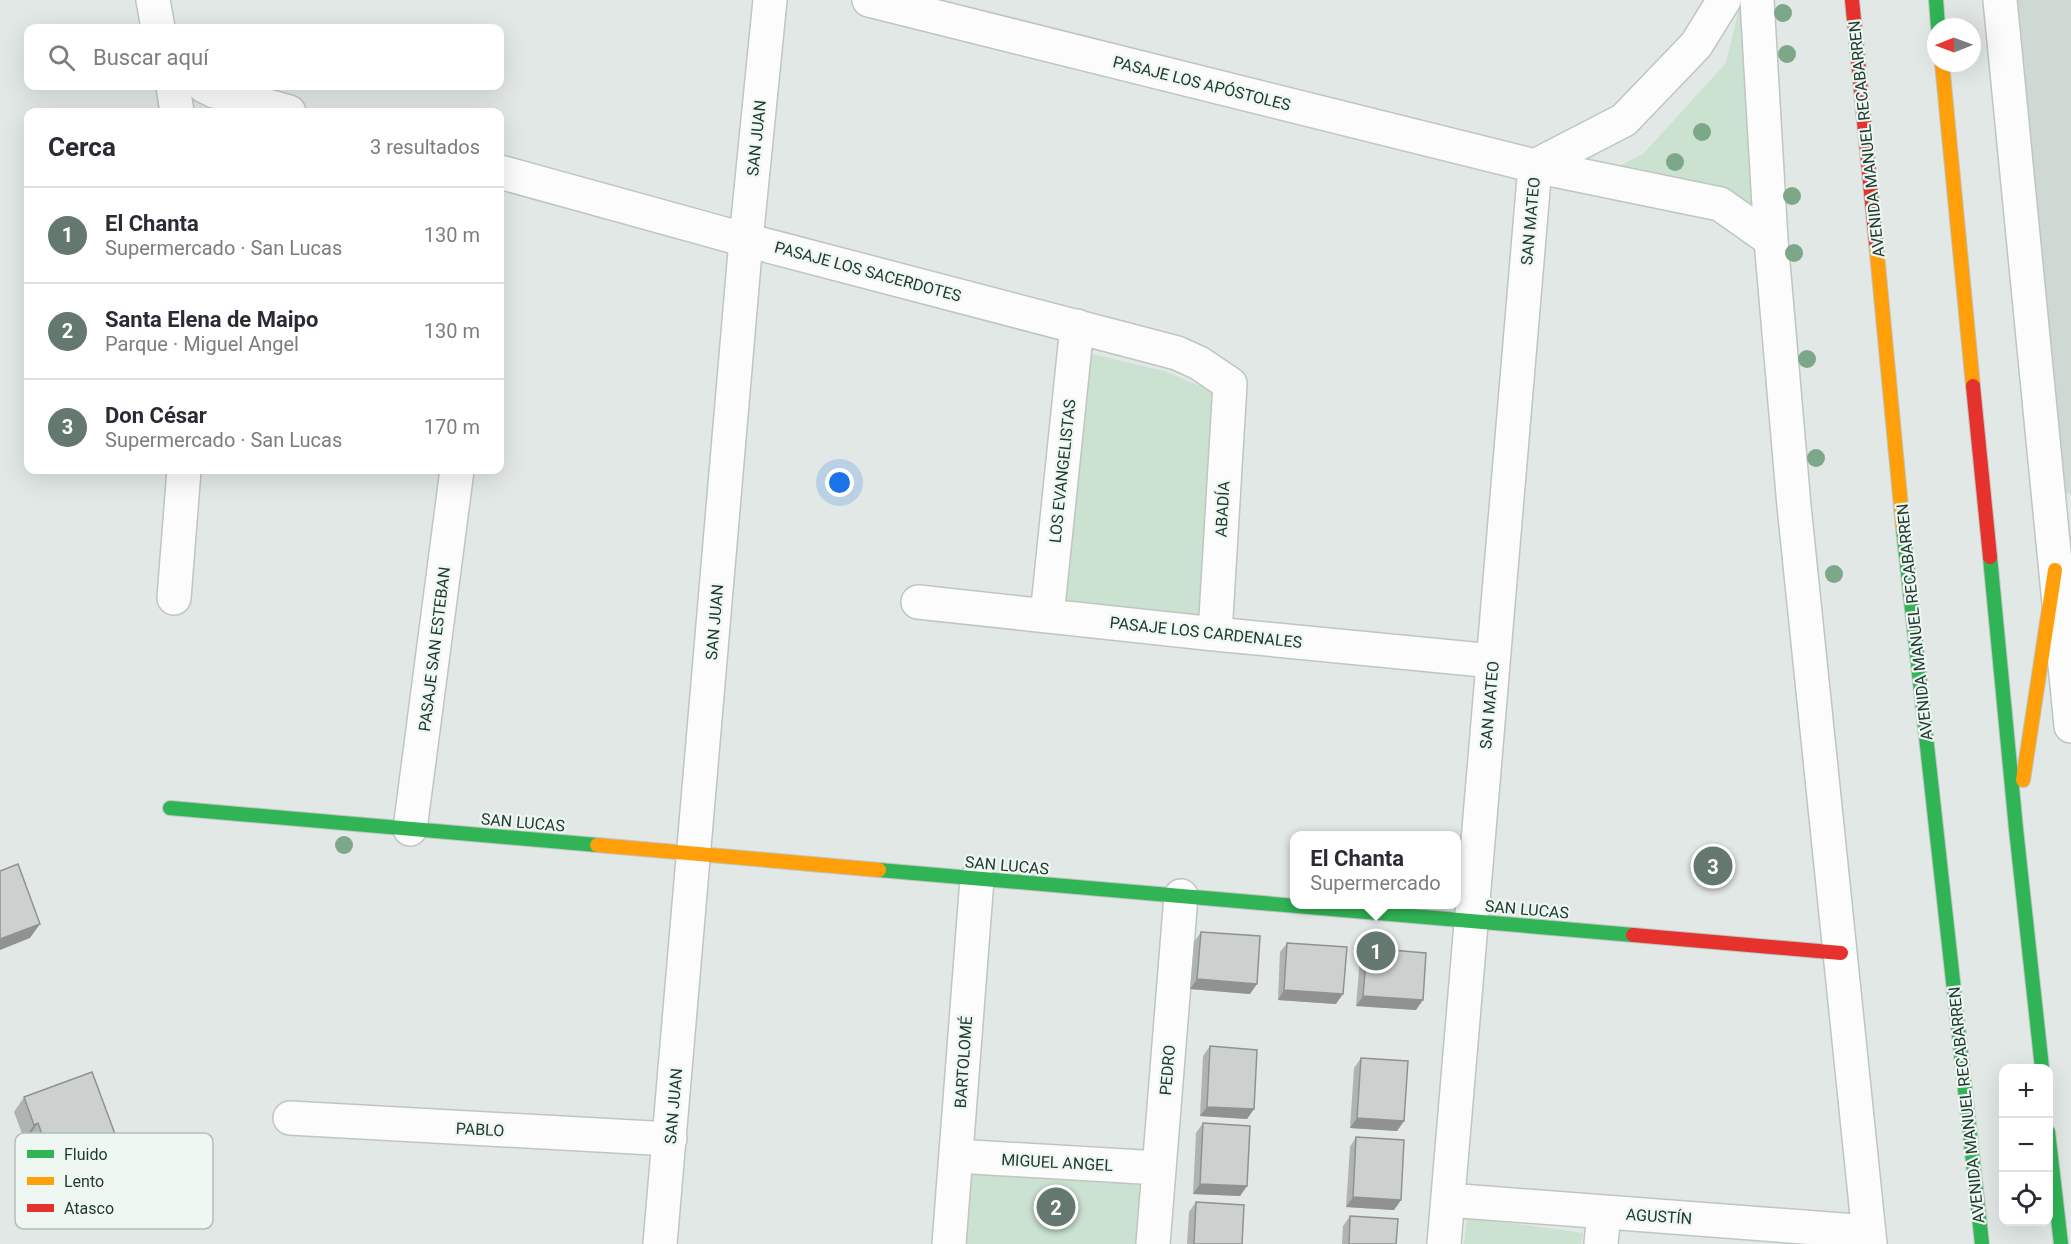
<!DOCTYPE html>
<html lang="es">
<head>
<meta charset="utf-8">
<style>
	:root { --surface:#fff; --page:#f2f2f3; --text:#2b2b33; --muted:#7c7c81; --line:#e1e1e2; --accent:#64786f }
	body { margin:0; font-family:Roboto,sans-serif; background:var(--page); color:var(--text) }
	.controls { position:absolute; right:18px; bottom:18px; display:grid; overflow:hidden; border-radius:12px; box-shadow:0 6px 24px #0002 }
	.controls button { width:54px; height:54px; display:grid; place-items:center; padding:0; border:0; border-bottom:2px solid var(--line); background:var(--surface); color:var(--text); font:30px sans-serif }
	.compass { position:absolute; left:1927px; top:18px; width:54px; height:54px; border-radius:50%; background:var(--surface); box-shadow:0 6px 24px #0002; rotate:269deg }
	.you { position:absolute; left:840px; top:483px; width:21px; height:21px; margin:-15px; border:4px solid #fff; border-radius:50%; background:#1a73e8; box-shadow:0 0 0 9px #1a73e833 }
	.badge { display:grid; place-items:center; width:39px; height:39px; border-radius:50%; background:var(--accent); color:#fff; font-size:20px; font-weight:700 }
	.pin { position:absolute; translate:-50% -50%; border:3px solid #fff; box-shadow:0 2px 6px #0006 }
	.popup { position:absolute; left:1290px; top:831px; width:171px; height:78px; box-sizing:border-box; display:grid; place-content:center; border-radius:12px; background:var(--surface); filter:drop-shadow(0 2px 4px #0005); font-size:20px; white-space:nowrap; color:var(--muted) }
	.popup b { font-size:22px; color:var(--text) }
	.popup::after { content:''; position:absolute; left:50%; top:100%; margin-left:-12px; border:12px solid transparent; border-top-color:var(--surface) }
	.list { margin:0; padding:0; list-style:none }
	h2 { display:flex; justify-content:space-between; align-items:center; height:78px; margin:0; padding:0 24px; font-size:26px }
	h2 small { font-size:20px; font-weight:400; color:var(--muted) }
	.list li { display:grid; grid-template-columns:39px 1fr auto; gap:18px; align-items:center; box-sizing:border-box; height:96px; padding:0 24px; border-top:2px solid var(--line) }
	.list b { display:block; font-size:22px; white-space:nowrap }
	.list p { margin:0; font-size:20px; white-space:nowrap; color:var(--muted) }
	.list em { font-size:20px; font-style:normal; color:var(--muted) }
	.icon { flex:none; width:33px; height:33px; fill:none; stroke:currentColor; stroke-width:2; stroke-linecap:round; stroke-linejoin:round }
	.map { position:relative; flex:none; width:2071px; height:1244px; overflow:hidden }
	.search { position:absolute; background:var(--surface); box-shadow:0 6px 24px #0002; left:24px; top:24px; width:480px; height:66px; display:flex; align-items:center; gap:15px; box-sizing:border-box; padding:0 21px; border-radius:12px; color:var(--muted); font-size:22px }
	.panel { position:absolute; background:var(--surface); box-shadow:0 6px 24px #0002; left:24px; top:108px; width:480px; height:366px; border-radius:12px }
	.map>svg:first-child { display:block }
	.built { fill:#cfd9d4 }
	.green { fill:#cae2cf }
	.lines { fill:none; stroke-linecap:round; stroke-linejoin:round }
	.street-casing { stroke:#bfc5c2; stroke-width:36 }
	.fast-casing { stroke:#bec6c2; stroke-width:16 }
	.slow-casing { stroke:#bec6c2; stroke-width:16 }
	.jam-casing { stroke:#bec6c2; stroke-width:16 }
	.street { stroke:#fbfcfb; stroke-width:33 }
	.fast { stroke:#30b455; stroke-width:14 }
	.slow { stroke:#ff9f0a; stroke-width:14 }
	.jam { stroke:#e5322d; stroke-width:14 }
	.tree { fill:#7da789 }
	.wall { fill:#afb4b2 }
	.shaded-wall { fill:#8f9291 }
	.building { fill:#ccd1cf; stroke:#8f9291; stroke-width:1.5 }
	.labels { text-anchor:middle; stroke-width:4.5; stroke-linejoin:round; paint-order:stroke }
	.street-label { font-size:16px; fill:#203b30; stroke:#eff7f2 }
	.key { fill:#eff7f2; stroke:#b1bfb8; stroke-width:1.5 }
	.key-label { font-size:16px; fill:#203b30 }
</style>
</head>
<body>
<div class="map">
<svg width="2071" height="1244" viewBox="0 0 2071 1244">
	<rect width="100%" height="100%" fill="#e2e8e5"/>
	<path class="built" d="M2015,0h56v494l-5,-1z"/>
	<path class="green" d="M1741,0l16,216 -152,-43 38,-19 83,-91z
		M1088,353l76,18 53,22 -15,225 -139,-15z
		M963,1161l192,9 -6,74h-194z
		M1467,1217l116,16 -2,11h-117z"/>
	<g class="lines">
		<g class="street-casing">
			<path id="street" d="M153,0l5,28
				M869,0l666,166 185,38 51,36
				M1757,0l14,240 23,266 76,738
				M2000,0l71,726
				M173,86l4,26
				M204,86l10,5 75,21
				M1535,166l89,-46 72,-75 28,-45
				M500,172l246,68 431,113 22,10 31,21 -15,250
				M174,598l10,-128
				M918,602l297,32 278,27
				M1047,616l30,-290
				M410,829l47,-359
				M290,1118l380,21
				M956,1156l203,12
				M1448,1200l421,32
				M660,1244l86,-1004 24,-240
				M949,1244l28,-365
				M1153,1244l28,-348
				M1444,1244l91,-1078
				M1601,1244l3,-32"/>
		</g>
		<g class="fast-casing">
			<path id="fast" d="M1936,0l2,27
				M1903,528l79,716
				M1990,557l26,272 26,239
				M170,808l427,37
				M879,870l754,65
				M2048,1132l13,112"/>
		</g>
		<g class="slow-casing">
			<path id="slow" d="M1942,63l31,323
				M1876,243l27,285
				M2023,780l32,-210
				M597,845l282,25"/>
		</g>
		<g class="jam-casing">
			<path id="jam" d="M1852,0l24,243
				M1973,386l17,171
				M1633,935l208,18"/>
		</g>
		<use href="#street" class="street"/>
		<use href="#fast" class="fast"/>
		<use href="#slow" class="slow"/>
		<use href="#jam" class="jam"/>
	</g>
	<g class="tree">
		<circle cx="1783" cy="13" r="9"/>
		<circle cx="1787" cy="54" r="9"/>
		<circle cx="1702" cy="132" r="9"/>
		<circle cx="1675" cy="162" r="9"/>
		<circle cx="1792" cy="196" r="9"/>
		<circle cx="1794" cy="253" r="9"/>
		<circle cx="1807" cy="359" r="9"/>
		<circle cx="1816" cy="458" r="9"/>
		<circle cx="1834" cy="574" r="9"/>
		<circle cx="344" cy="845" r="9"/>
	</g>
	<path class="wall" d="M1201,932l49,62 -60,-5 4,-47z
		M1287,943l49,61 -58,-4 2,-48z
		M1367,948l49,62 -60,-4 4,-48z
		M1210,1046l44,63 -7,10 -47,-3 3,-60z
		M1361,1058l43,63 -7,10 -47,-3 4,-60z
		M24,1097l100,89 2,5 -10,14 -33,12 -4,-10 -23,8 -28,-78 -4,2 -10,-27z
		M1203,1123l44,63 -7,10 -47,-2 3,-61z
		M1356,1137l45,63 -7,10 -48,-3 4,-60z
		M1196,1202l46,42h-55l2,-32z
		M1350,1216l46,28h-54l1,-18z"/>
	<path class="shaded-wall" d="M40,924l-10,14 -30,12v-11z
		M1197,979l60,5 -7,10 -60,-5z
		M1284,990l59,4 -7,10 -58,-4z
		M1363,996l60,4 -7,10 -60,-4z
		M1207,1107l47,2 -7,10 -47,-3z
		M1357,1118l47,3 -7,10 -47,-3z
		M38,1123l-10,14 -4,2 10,-14z
		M131,1177l-10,14 1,-11z
		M1200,1184l47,2 -7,10 -47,-2z
		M126,1191l-10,14 -33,12 10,-14z
		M89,1192l-10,15 -23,8 10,-14z
		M1353,1197l48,3 -7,10 -48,-3z"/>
	<path class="building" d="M18,864l22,60 -40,15v-68z
		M1201,932l59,4 -3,48 -60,-5z
		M1287,943l60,4 -4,47 -59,-4z
		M1367,948l59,5 -3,47 -60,-4z
		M1210,1046l47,4 -3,59 -47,-2z
		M1361,1058l47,3 -4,60 -47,-3z
		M92,1072l39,105 -9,3 4,11 -33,12 -4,-11 -23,9 -28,-78 -4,2 -10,-28z
		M1203,1123l47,3 -3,60 -47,-2z
		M1356,1137l48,3 -3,60 -48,-3z
		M1196,1202l48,3 -2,39h-48z
		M1350,1216l48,3 -2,25h-47z"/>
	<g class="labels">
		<g class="street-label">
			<text transform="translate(1202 83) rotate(14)" y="6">PASAJE LOS APÓSTOLES</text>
			<text transform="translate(756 138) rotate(-84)" y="6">SAN JUAN</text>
			<text transform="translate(1866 139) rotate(-96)" y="6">AVENIDA MANUEL RECABARREN</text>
			<text transform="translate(1530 221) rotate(-85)" y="6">SAN MATEO</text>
			<text transform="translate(868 271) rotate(15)" y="6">PASAJE LOS SACERDOTES</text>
			<text transform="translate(1062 471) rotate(-84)" y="6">LOS EVANGELISTAS</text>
			<text transform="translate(1222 509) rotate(-87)" y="6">ABADÍA</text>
			<text transform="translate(714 622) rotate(-85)" y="6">SAN JUAN</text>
			<text transform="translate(1914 622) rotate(-96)" y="6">AVENIDA MANUEL RECABARREN</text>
			<text transform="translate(1206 632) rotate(6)" y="6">PASAJE LOS CARDENALES</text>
			<text transform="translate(434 649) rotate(-83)" y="6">PASAJE SAN ESTEBAN</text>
			<text transform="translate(1489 705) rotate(-85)" y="6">SAN MATEO</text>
			<text transform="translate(523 822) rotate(5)" y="6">SAN LUCAS</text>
			<text transform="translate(1007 865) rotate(5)" y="6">SAN LUCAS</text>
			<text transform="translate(1527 909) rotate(5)" y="6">SAN LUCAS</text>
			<text transform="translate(963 1062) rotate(-86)" y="6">BARTOLOMÉ</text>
			<text transform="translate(1167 1070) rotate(-85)" y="6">PEDRO</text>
			<text transform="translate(1966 1105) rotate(-96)" y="6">AVENIDA MANUEL RECABARREN</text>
			<text transform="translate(673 1106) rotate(-85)" y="6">SAN JUAN</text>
			<text transform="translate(480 1129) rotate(3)" y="6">PABLO</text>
			<text transform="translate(1057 1162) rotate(3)" y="6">MIGUEL ANGEL</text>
			<text transform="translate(1659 1216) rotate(4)" y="6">AGUSTÍN</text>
		</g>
	</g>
	<rect x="15" y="1133" width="198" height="96" rx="9" class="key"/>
	<rect x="27" y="1150" width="27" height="8" fill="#30b455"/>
	<rect x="27" y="1177" width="27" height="8" fill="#ff9f0a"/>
	<rect x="27" y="1204" width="27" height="8" fill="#e5322d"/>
	<g class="key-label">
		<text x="64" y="1160">Fluido</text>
		<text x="64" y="1187">Lento</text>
		<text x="64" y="1214">Atasco</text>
	</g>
</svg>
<div class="controls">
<button>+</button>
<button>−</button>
<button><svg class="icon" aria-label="locate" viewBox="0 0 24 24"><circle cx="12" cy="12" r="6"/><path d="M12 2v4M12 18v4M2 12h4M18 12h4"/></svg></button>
</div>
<svg class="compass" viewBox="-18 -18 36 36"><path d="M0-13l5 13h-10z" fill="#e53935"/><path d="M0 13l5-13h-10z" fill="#7c7c81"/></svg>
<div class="you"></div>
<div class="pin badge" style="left:1376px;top:951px">1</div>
<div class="popup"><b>El Chanta</b>Supermercado</div>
<div class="pin badge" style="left:1056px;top:1207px">2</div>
<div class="pin badge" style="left:1713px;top:866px">3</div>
<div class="search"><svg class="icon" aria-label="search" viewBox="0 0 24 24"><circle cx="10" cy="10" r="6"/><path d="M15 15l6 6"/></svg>Buscar aquí</div>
<section class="panel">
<h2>Cerca<small>3 resultados</small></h2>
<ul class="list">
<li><span class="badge">1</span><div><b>El Chanta</b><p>Supermercado · San Lucas</p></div><em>130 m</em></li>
<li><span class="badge">2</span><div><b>Santa Elena de Maipo</b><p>Parque · Miguel Angel</p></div><em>130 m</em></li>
<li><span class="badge">3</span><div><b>Don César</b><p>Supermercado · San Lucas</p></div><em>170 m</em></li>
</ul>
</section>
</div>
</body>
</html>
